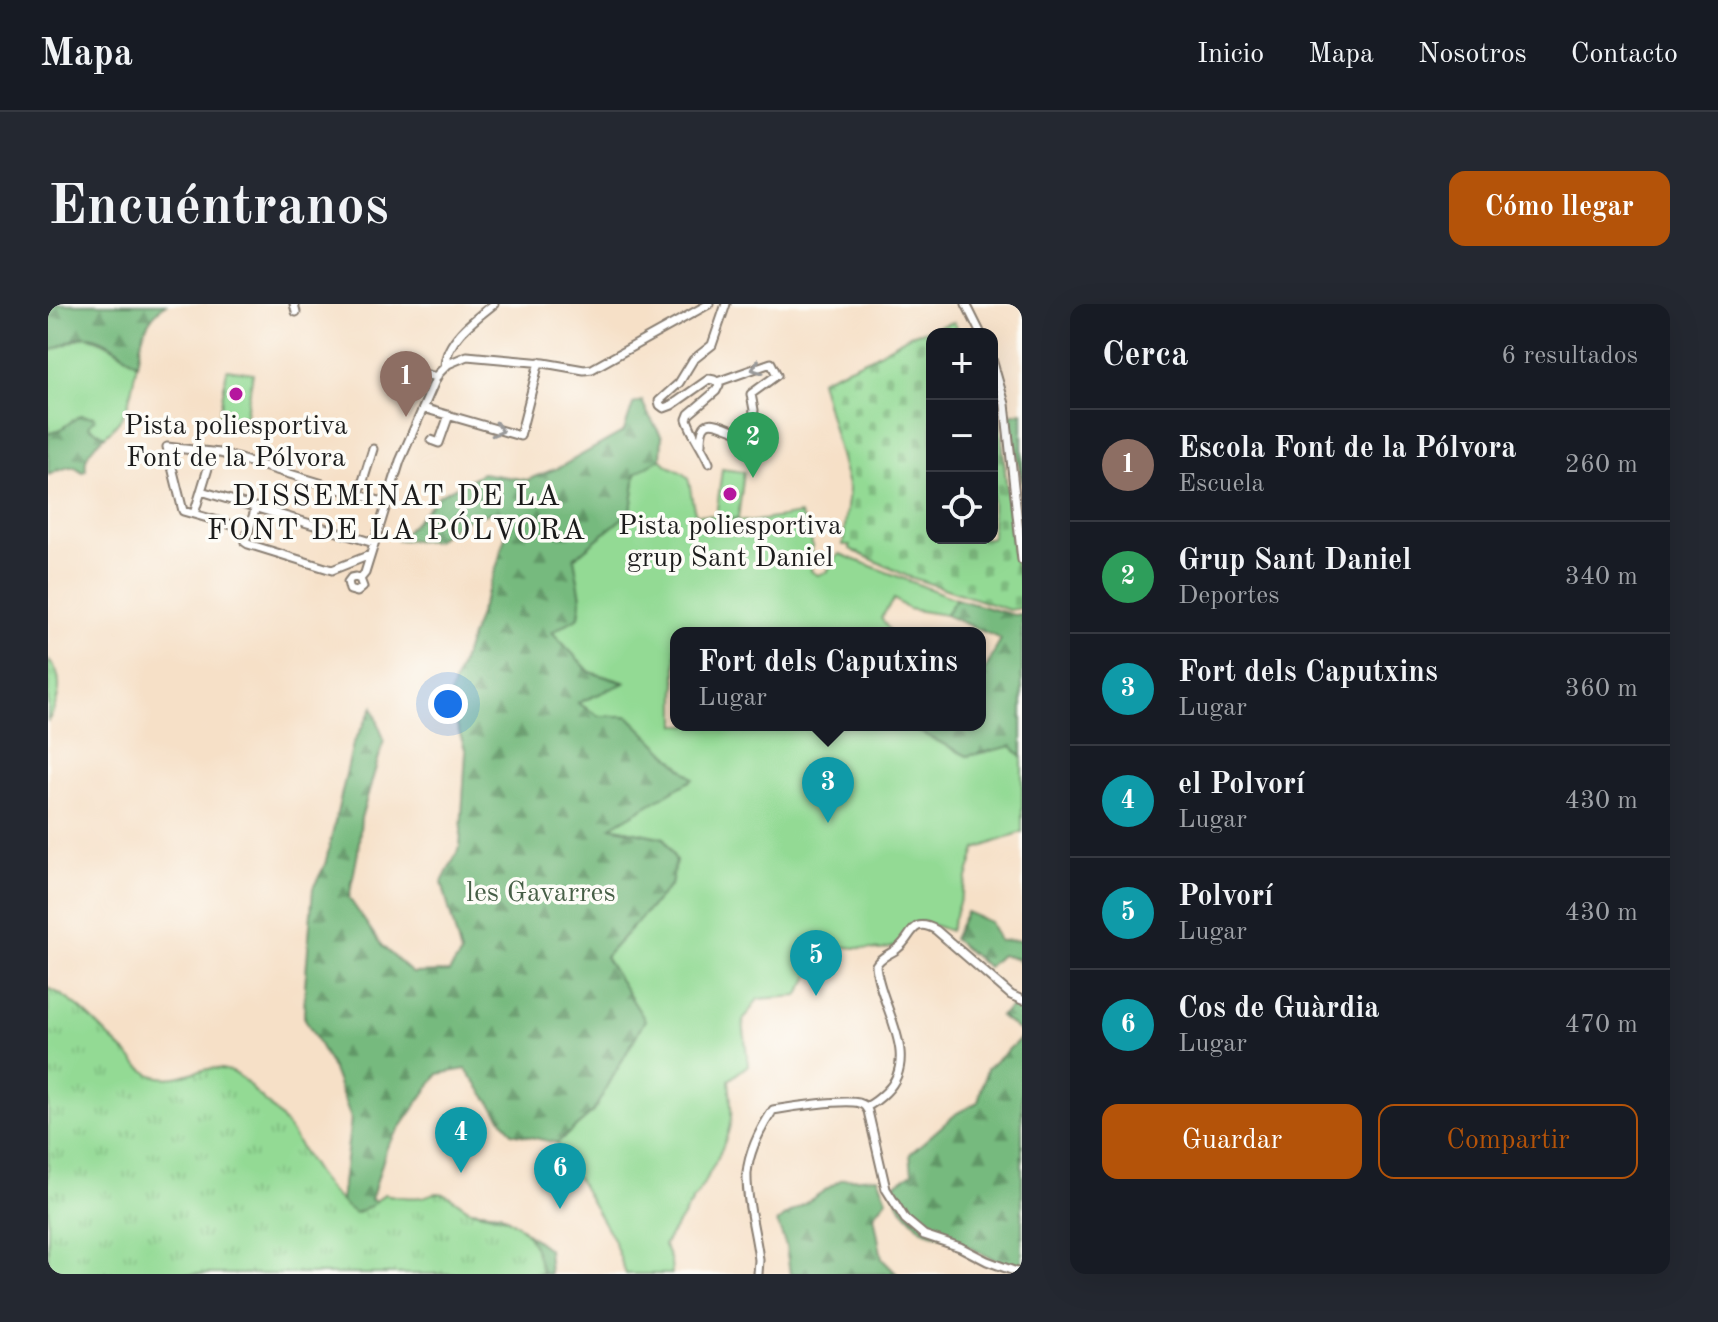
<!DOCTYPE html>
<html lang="es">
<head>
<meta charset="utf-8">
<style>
	:root { --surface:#171b24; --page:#242831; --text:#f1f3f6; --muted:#9ea1a6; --line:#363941; --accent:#b45309 }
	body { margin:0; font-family:"Old Standard TT",serif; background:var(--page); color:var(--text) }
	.controls { position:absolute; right:24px; top:24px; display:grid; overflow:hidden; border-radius:16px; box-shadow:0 8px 32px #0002 }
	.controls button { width:72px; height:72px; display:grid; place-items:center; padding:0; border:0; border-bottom:2px solid var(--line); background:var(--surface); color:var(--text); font:40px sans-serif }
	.you { position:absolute; left:400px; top:400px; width:28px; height:28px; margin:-20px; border:6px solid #fff; border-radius:50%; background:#1a73e8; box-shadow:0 0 0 12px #1a73e833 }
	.badge { display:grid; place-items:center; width:52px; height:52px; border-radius:50%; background:var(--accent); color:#fff; font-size:26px; font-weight:700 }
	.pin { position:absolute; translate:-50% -66px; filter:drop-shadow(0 2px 4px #0008) }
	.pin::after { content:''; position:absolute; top:42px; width:28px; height:24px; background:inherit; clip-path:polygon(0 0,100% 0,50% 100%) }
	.popup { position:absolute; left:622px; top:323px; width:316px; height:104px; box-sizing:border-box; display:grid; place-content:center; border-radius:16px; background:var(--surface); filter:drop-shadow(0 2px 6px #0005); font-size:26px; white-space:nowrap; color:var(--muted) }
	.popup b { font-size:30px; color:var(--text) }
	.popup::after { content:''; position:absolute; left:50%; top:100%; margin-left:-16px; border:16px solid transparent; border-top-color:var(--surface) }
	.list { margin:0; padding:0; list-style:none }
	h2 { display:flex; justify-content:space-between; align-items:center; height:104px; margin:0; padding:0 32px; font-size:34px }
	h2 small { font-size:26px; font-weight:400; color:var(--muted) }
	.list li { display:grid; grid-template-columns:52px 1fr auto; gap:24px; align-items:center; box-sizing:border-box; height:112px; padding:0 32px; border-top:2px solid var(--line) }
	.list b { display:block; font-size:30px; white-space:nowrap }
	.list p { margin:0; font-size:26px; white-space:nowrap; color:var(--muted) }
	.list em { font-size:26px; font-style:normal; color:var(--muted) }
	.actions { display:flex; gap:16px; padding:24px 32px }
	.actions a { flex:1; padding:18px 0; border:2px solid var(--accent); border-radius:16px; text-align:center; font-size:28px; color:var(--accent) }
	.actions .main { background:var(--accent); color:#fff }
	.icon { flex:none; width:44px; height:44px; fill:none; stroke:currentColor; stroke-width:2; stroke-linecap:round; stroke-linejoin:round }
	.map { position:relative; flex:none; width:974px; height:970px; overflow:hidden; border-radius:16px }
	header { display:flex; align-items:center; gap:48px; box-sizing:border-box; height:112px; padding:0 40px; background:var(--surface); border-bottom:2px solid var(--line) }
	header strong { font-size:38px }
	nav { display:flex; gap:44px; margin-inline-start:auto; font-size:28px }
	.intro { display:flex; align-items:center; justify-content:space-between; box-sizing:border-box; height:192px; padding:0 48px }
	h1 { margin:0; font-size:56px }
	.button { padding:20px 36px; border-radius:16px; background:var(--accent); color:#fff; font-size:28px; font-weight:700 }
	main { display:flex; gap:48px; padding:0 48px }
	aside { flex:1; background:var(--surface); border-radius:16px; box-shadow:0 8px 32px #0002 }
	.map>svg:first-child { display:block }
	.green { fill:#93da94; stroke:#587b58; stroke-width:2 }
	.forest { fill:url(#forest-firs); stroke:#496b4d; stroke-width:2 }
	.cemetery { fill:url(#cemetery-stones); stroke:#587b58; stroke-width:2 }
	.park { fill:url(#park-tufts); stroke:#587b58; stroke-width:2 }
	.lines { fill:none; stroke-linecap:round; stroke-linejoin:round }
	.street-casing { stroke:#897e72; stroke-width:11 }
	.street { stroke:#fff; stroke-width:7 }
	.oneway { stroke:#999 }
	.poi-dot { fill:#b5179e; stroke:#fdfcf7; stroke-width:3 }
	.labels { text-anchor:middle; stroke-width:7; stroke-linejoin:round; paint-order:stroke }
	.poi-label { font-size:28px; fill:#1c1c1c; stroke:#fdfcf7 }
	.park-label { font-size:28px; fill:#465e46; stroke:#fdfcf7 }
	.neighbourhood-label { font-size:30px; letter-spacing:2px; fill:#1c1c1c; stroke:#fdfcf7 }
</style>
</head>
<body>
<header>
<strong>Mapa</strong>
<nav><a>Inicio</a><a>Mapa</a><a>Nosotros</a><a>Contacto</a></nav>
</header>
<div class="intro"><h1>Encuéntranos</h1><a class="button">Cómo llegar</a></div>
<main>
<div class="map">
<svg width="974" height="970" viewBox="0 0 974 970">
	<defs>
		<pattern id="forest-firs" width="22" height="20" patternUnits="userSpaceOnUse" patternTransform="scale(2)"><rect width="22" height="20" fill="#76ba7e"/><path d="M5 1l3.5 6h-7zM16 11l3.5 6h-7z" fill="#609666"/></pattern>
		<pattern id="cemetery-stones" width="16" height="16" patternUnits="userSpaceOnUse" patternTransform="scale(2)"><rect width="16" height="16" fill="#93da94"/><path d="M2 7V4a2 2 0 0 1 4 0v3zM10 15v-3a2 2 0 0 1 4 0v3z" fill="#7eba7f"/></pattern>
		<pattern id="park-tufts" width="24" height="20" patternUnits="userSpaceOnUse" patternTransform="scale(2)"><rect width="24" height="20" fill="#93da94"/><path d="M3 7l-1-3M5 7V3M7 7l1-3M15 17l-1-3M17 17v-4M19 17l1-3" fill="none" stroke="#7eba7f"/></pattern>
	</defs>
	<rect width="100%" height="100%" fill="#fdfcf7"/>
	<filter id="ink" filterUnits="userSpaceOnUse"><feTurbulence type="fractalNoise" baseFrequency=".0125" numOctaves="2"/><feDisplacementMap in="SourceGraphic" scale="16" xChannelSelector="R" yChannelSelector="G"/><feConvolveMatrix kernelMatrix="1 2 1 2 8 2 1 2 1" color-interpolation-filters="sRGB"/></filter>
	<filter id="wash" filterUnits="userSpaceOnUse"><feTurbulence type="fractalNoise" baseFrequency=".006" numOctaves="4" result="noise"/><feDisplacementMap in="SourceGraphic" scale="32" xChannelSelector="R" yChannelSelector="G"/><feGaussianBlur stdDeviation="1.8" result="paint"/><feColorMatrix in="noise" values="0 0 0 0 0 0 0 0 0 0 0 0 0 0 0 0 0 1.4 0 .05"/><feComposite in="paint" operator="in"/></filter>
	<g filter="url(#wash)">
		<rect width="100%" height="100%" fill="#f6e0c7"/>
		<path class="green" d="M37,32c20,4 35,16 52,28 -8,32 -5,49 -32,72l-16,-9 1,-3 -29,5 -11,6 -2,-1v-82z
			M179,65l26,4 -8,47 -26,-4z
			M613,154c6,12 21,10 27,21 3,6 3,24 8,35l20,2 6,-47 22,3 -6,47 -15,-1 27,4 50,-8c14,22 13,32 11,57l7,4 9,-3 7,-13 6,-5 116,45 -11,16 -37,-6 -14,-10 -13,19 10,15h-215v92h232l59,31 45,-10 10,11v75l-46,17 -26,82 -26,-9 -10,1 -17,23 -16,4 -60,-5 -3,16 -20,35 -40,3 -15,22 5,44 -19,15c1,12 3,26 2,38 -3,35 -47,96 -67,127l7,16 1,13h-46l-13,-35 -56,-96 36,-31 12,-155 66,-72 5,-24 -12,-23 -54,-11 82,-48 -64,-63h-29l-22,-14 47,-20 -34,-10 -38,-40 27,-15 2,-19 -7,-40 57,-47 5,-38z"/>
		<path class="forest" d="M0,0h118c-22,15 -25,35 -29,60 -14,-10 -34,-29 -52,-28 -13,2 -25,12 -37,16z
			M594,97l6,13 14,23 -1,21 -25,15 -5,38 -57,47 7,40 -2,19 -27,15 38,40 35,11 -47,20 21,13h29l65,63 -82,48 53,11 12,23 -5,24 -66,72 40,63 -52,92 -36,31 -45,-10 -46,-64 -28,5 -51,73 -16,53 129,13 48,36 2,25h-378l166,-49 13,-107 -18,-48 -29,-53 1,-31 8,-98 12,-23 28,-121 20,-37 11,33 -23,78 -3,34 -9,46 33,48 30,27 37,-1 12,-18 -19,-72 18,-35 6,-95 -18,-52 52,-143 8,-33 -15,-12 -31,9 -27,20 -37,-1 41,-45 43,-22 45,7 33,-13 64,-36 9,-27z
			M974,108v72l-12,-69z
			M32,111l14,2 1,3 -5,4 -1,3 16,9c-11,10 -22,18 -19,34l-3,2 -8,-5h-7l-20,8v-41l13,-5z
			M908,295l58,16 8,-1v143l-10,-11 -45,10 -61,-31h74v-51h3l18,-35 -56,-24z
			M918,608l24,10 9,19 23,-1v25l-5,-6 -16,-4 -13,12 -35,-28z
			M966,701l8,2v26l-22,-17z
			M974,733v232l-34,-12 -24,-13 -42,-14 -22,-24 -10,-19 22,-14 -2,-19 47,-41 21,-11 9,-33z
			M830,873l9,22 -13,16 8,44 15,15h-107l-4,-28 -9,-24 65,-43z"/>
		<path class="cemetery" d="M906,18l6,12h-28v204h60v-126l2,6 6,1 13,138 9,31v20l-13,2 -102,-34 -53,-25 -4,-2v-4h-7l6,-56 -29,-109 50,-22 40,-23z"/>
		<path class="park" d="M0,356c19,17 10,42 0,62z
			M0,684c31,13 55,44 79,66 8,8 17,19 28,22 30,9 51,-20 83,-1 6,4 12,11 17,17 17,15 32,31 43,51 16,27 31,52 57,70l16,-7 13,-12c12,2 25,5 37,3 6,0 12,-5 18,-4 13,1 21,13 32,17 10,4 21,4 31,7 26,8 36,32 40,57h-494z"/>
	</g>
	<g filter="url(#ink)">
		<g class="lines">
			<g class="street-casing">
				<path id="street" d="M246,0l2,8
					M918,0l15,30
					M944,55l13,45 17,156
					M397,62c1,-26 30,-47 49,-62
					M353,65l36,8
					M375,104l97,28 19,-74
					M383,136l8,3 10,-28
					M653,140c0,-31 15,-20 35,-13l16,-7 2,-14 -3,-16 26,-19 -6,-12 -54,19 -3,-2 -5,-1 -37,26 -8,3 -4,-3 -1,-4 20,-18 14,-23 19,-15 14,-41
					M661,159c-7,-16 -17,-28 -22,-44l2,-5 27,-23 3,-6 -2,-3
					M153,187l173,52
					M311,190l14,-45
					M208,203l-11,35 3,2 84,26 38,-15
					M146,210l19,-62
					M184,221l-49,-14 -16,-64 53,6 166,50
					M312,275l-4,-2 -5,1 -3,4 2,8 7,2 6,-5 -3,-8 5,-6 35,-112 38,-87 10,-10 19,-8 77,7 40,7 8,-1 117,-65
					M818,803c8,-4 14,-9 20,-15 36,-36 -7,-86 -10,-127 6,-10 14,-10 22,-17 15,-11 13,-32 38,-18l75,65 11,5
					M710,970l1,-14c-3,-28 -13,-58 -12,-87 2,-21 14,-45 26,-63 17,-3 71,-11 86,-7 6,2 6,3 9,8l18,78 19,30 19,16 36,12 27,14 35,13"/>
			</g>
			<use href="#street" class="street"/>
		</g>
		<defs><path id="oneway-chevron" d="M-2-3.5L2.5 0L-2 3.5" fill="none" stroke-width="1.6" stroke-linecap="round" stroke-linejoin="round" transform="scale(2)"/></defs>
		<g class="oneway">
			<use href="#oneway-chevron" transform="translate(709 64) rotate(160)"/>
			<use href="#oneway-chevron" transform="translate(450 126) rotate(16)"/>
		</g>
	</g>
	<g class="poi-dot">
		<circle cx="188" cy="90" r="8"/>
		<circle cx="682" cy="190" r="8"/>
	</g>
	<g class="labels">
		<g class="poi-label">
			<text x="188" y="130">Pista poliesportiva<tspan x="188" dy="32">Font de la Pólvora</tspan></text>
			<text x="682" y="230">Pista poliesportiva<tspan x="682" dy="32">grup Sant Daniel</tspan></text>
		</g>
		<g class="park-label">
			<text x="493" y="597">les Gavarres</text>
		</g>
		<g class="neighbourhood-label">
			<text x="349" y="201">DISSEMINAT DE LA<tspan x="349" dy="34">FONT DE LA PÓLVORA</tspan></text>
		</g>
	</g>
</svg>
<div class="controls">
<button>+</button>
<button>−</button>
<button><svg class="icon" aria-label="locate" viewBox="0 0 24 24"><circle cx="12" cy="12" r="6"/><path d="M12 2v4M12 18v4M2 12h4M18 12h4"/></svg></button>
</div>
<div class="you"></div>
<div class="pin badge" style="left:358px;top:113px;background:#8d6e63">1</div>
<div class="pin badge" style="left:705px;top:174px;background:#2e9e5b">2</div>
<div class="pin badge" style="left:780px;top:519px;background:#0f9aa8">3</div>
<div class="popup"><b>Fort dels Caputxins</b>Lugar</div>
<div class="pin badge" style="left:413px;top:869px;background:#0f9aa8">4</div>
<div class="pin badge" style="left:768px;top:692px;background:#0f9aa8">5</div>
<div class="pin badge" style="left:512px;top:905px;background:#0f9aa8">6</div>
</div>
<aside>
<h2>Cerca<small>6 resultados</small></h2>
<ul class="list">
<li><span class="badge" style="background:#8d6e63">1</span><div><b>Escola Font de la Pólvora</b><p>Escuela</p></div><em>260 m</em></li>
<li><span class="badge" style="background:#2e9e5b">2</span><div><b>Grup Sant Daniel</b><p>Deportes</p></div><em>340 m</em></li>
<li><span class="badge" style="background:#0f9aa8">3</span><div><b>Fort dels Caputxins</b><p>Lugar</p></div><em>360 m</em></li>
<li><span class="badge" style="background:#0f9aa8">4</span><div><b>el Polvorí</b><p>Lugar</p></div><em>430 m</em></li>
<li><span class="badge" style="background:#0f9aa8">5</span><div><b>Polvorí</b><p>Lugar</p></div><em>430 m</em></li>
<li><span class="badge" style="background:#0f9aa8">6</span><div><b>Cos de Guàrdia</b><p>Lugar</p></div><em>470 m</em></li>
</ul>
<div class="actions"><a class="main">Guardar</a><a>Compartir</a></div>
</aside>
</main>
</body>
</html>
